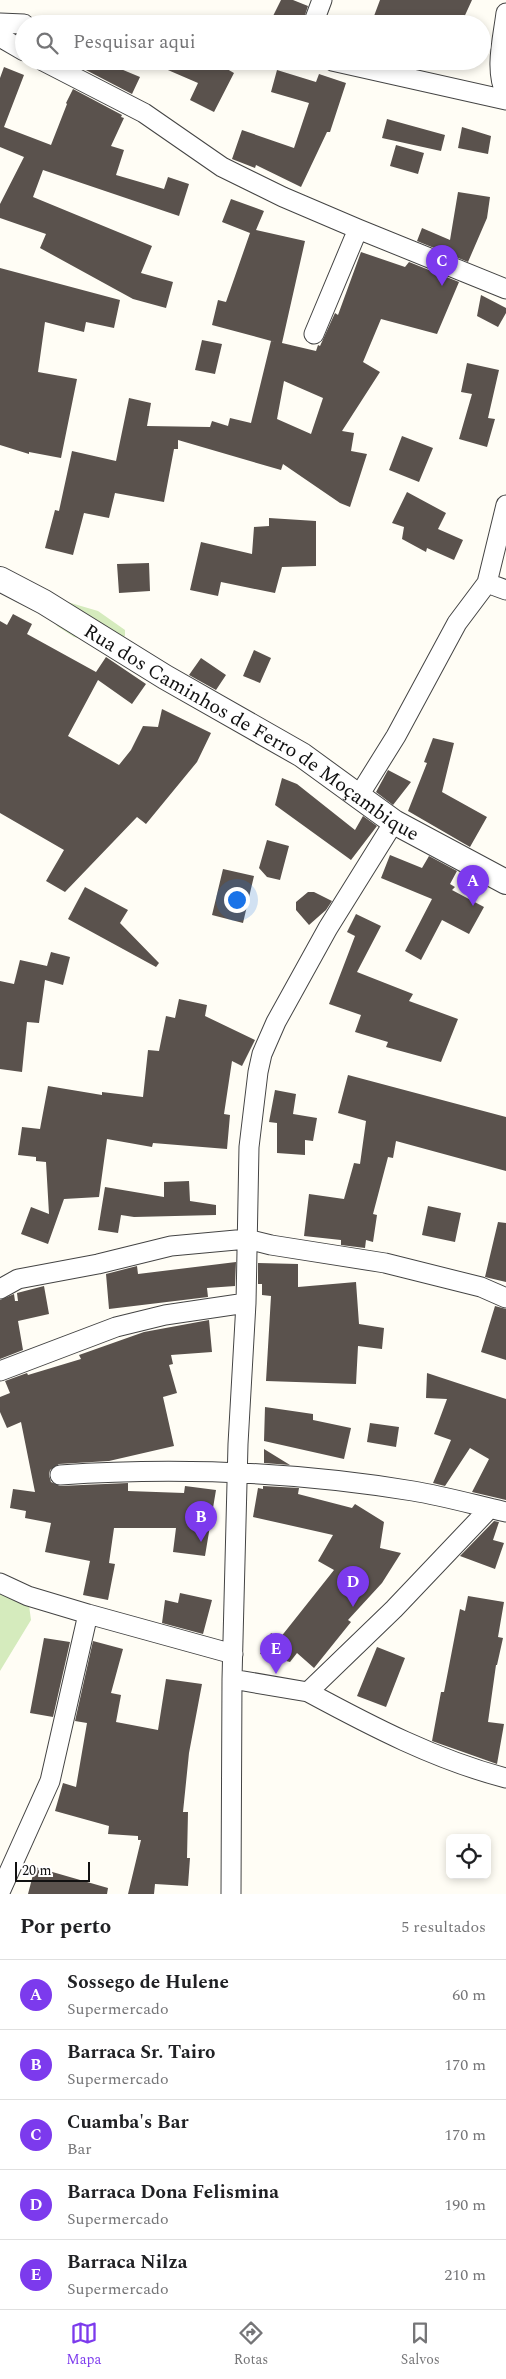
<!DOCTYPE html>
<html lang="pt">
<head>
<meta charset="utf-8">
<style>
	:root { --surface:#fff; --page:#f6f6f6; --text:#202124; --muted:#757577; --line:#e0e0e0; --accent:#7c3aed }
	body { margin:0; font-family:Spectral,serif; background:var(--page); color:var(--text) }
	.controls { position:absolute; right:15px; bottom:15px; display:grid; overflow:hidden; border-radius:8px; box-shadow:0 2px 8px #0003 }
	.controls button { width:45px; height:45px; display:grid; place-items:center; padding:0; border:0; border-bottom:1px solid var(--line); background:var(--surface); color:var(--text); font:25px sans-serif }
	.scale { position:absolute; left:15px; bottom:12px; width:75px; box-sizing:border-box; padding-left:5px; border:2px solid #111; border-top:0; font-size:14px; line-height:18px; white-space:nowrap; color:#111; -webkit-text-stroke:4px #fff; paint-order:stroke }
	.you { position:absolute; left:236px; top:899px; width:18px; height:18px; margin:-12px; border:4px solid #fff; border-radius:50%; background:#1a73e8; box-shadow:0 0 0 8px #1a73e833 }
	.badge { display:grid; place-items:center; width:32px; height:32px; border-radius:50%; background:var(--accent); color:#fff; font-size:16px; font-weight:700 }
	.pin { position:absolute; translate:-50% -41px; filter:drop-shadow(0 1px 2px #0008) }
	.pin::after { content:''; position:absolute; top:26px; width:18px; height:15px; background:inherit; clip-path:polygon(0 0,100% 0,50% 100%) }
	.list { margin:0; padding:0; list-style:none }
	h2 { display:flex; justify-content:space-between; align-items:center; height:65px; margin:0; padding:0 20px; font-size:21px }
	h2 small { font-size:16px; font-weight:400; color:var(--muted) }
	.list li { display:grid; grid-template-columns:32px 1fr auto; gap:15px; align-items:center; box-sizing:border-box; height:70px; padding:0 20px; border-top:1px solid var(--line) }
	.list b { display:block; font-size:19px; white-space:nowrap }
	.list p { margin:0; font-size:16px; white-space:nowrap; color:var(--muted) }
	.list em { font-size:16px; font-style:normal; color:var(--muted) }
	.icon { flex:none; width:28px; height:28px; fill:none; stroke:currentColor; stroke-width:2; stroke-linecap:round; stroke-linejoin:round }
	.map { position:relative; flex:none; width:506px; height:1894px; overflow:hidden }
	.search { position:absolute; background:var(--surface); box-shadow:0 2px 8px #0003; left:15px; right:15px; top:15px; height:55px; display:flex; align-items:center; gap:12px; box-sizing:border-box; padding:0 18px; border-radius:28px; color:var(--muted); font-size:19px }
	.sheet { height:415px; background:var(--surface) }
	nav { display:flex; justify-content:space-around; align-items:center; box-sizing:border-box; height:70px; border-top:1px solid var(--line); background:var(--surface); font-size:14px; color:var(--muted) }
	nav a { display:grid; justify-items:center; gap:2px }
	nav .on { color:var(--accent) }
	.map>svg:first-child { display:block }
	.green { fill:#d5ebbd }
	.building { fill:#5a524d; fill-rule:evenodd }
	.lines { fill:none; stroke-linecap:round; stroke-linejoin:round }
	.minor-casing { stroke:#444; stroke-width:21 }
	.tertiary-casing { stroke:#444; stroke-width:26 }
	.minor { stroke:#fff; stroke-width:19 }
	.tertiary { stroke:#fff; stroke-width:24 }
	.labels { text-anchor:middle; stroke-width:5; stroke-linejoin:round; paint-order:stroke }
	.street-label { font-size:20px; fill:#111; stroke:#fff }
</style>
</head>
<body>
<div class="map">
<svg width="506" height="1894" viewBox="0 0 506 1894">
	<rect width="100%" height="100%" fill="#fffdf5"/>
	<path class="green" d="M64,601l34,10 27,19v6l-19,8 -32,-7 -17,-11 -8,-14z
		M0,1589l28,9 3,22 -31,51z"/>
	<path class="building" d="M281,0h12l15,6 -6,18h-17l-13,-6z
		M380,0h92l-11,24h-90z
		M328,16l19,8h-22z
		M85,61h34l-3,6 24,10 -8,17 -50,-26z
		M147,61h66l21,12 -20,39 -24,-12 8,-17z
		M4,67l20,8 -20,52 47,18 16,-41 -1,-1 7,-14 49,26 -1,2 3,1 -13,28 13,4 -8,25 48,14 4,-12 21,7 -10,32 -136,-46 -10,27 119,49 -11,27 32,9 -7,26 -33,-9 -93,-51 6,-14 -46,-16v-14l24,-47 -24,-10v-69z
		M277,70l39,12 3,-8 27,9 -16,49h-3l-26,55 -45,-22 -1,3 -23,-9 10,-29 52,18 15,-45 -38,-11z
		M387,119l58,16 -4,16 -59,-13z
		M462,127l29,9 -3,18 -30,-6z
		M396,145l28,8 -6,21 -28,-8z
		M458,192l32,5 -3,21 -19,44 -51,-21 5,-13 28,12z
		M231,199l33,12 -8,19 49,11 -23,102 34,8 2,-6 2,1 15,-33 3,2 23,-63 44,15 4,-5 50,20 -22,52 -56,-15 -18,43 17,10 -38,59 12,2 -3,18 16,3 -17,53 -10,-4 -57,-39 -2,6 -103,-30v9h-4l-10,53 -49,-9 -6,25 -25,-5 -11,42 -28,-7 10,-38 4,1 13,-60 44,10 13,-63 22,5 -4,23 63,1 2,-6 16,5 2,-8 21,5 20,-82 4,1 -63,-17 6,-25 8,2 24,-69 -28,-11zM284,381l39,17 -12,36 -34,-15z
		M0,268l120,32 -6,28 -28,-6 -2,10 -39,-10 -7,50 39,7 -16,79 -32,-6v2l-29,-9z
		M481,295l25,13v5l-8,14 -21,-11z
		M202,340l20,4 -7,30 -20,-4z
		M467,363l32,7 -11,48 7,1 -8,28 -28,-8 13,-45 -11,-2z
		M402,436l31,12 -14,34 -30,-12z
		M407,492l39,21 -8,16 25,11 -9,20 -27,-12 -1,4 -24,-13 2,-12 -12,-4z
		M269,518l47,3v45l-34,1 -7,26 -54,-11 -3,14 -28,-6 11,-48 51,12 2,-27 15,-1z
		M149,563l1,28 -31,2 -2,-29z
		M13,614l19,10 -5,10 69,38 10,-15 40,27 -14,20 -34,-24 -30,56 51,29 12,-15 12,-24 15,1 4,-18 49,24 -14,29 -51,62 -9,-7 -72,75 -19,-11 18,-31 -64,-37v-192l7,4z
		M254,650l17,8 -11,25 -17,-7z
		M201,658l25,17 -10,15 -27,-15z
		M433,738l21,5 -12,49 45,25 -17,30 -62,-36 19,-48 -3,-1z
		M388,770l23,12 -18,23 -17,-13z
		M282,778l15,6 58,46 8,-14 14,10 -26,34 -76,-55z
		M267,840l22,6 -9,34 -13,-3 -8,-9z
		M390,855l32,13 7,-12 28,15 -7,13 5,3 -3,3 32,17 -15,27 -27,-14 -21,40 -16,-9 27,-52 -51,-21z
		M223,869l31,7 -11,47 -31,-8z
		M85,887l43,23 -8,13 39,40 -3,4 -88,-48z
		M308,892h6l18,9 -6,9 -17,15 -13,-15v-8z
		M356,914l25,12 -24,46 56,22 -4,7 49,18 -17,43 -55,-15 2,-5 -33,-10 6,-17 -32,-11 26,-68 -8,-4z
		M51,952l19,5 -7,28 -18,-5 -6,43 -12,-1 -5,50 -22,-3v-88l14,3 6,-24 27,6z
		M179,999l28,6 -2,11 50,24 -13,26 -10,-5 -8,53 6,1 -3,34 -74,-6 -1,4 -45,-8 -8,58 -35,2 -16,45 -27,-10 10,-27 18,7 -3,-52 -10,-1v-4l-18,-2 4,-28 18,2 8,-43 54,9v-3l41,5 5,-47 11,1 7,-35 9,2z
		M348,1075l158,42v54l-110,-30 -3,17 -5,-1 -15,57 4,1 -4,27 -7,-2 -1,8 -24,-3v-5l-37,-4 5,-42 35,5 10,-36 6,1 6,-43 -28,-8z
		M275,1090l21,4 -3,20 24,4 -4,23 -8,-1v15l-28,-2v-30l-8,-1z
		M189,1181l1,20 26,4v10l-82,2 -13,-2 -3,18 -20,-3 7,-43 59,10v-15z
		M428,1206l33,7 -6,29 -33,-7z
		M498,1222l8,1v59l-21,-5z
		M236,1262l-1,24 -28,2 1,9 -99,12 -3,-35 31,-8 1,8z
		M258,1263l40,1v23l58,-5 3,42 25,4 -2,21 -24,-3 -2,38 -90,-3 5,-85 -9,-1v-11h-4z
		M44,1286l5,28 -31,7 5,29 -23,9v-59l14,-6 1,7h3l-1,-8z
		M495,1306l11,3v51l-25,-8z
		M209,1320l3,32 -41,3 2,9 -4,1 8,28 -14,4 11,49 -65,15 -50,3 -9,6 -1,5 2,7 9,4 68,-3v8l56,2 1,-7 31,4 -11,66 -32,-4 3,-24h-62l-5,35 6,1 -7,36 -25,-5 7,-34 -45,-9 6,-29 -26,-5 1,-7 -16,-3 3,-19 22,3 -14,-70 -14,6 -7,-16v-15l10,-4 -5,-12 22,-8 1,2 53,-16 -2,-4 65,-23z
		M427,1373l79,26v101l-34,-8 17,-33 -19,-11 -25,38 -12,-3 18,-43 -17,-6 13,-35 -21,-1z
		M265,1407l48,7v6l38,8 -7,31 -80,-18z
		M370,1423l29,4 -3,20 -29,-5z
		M264,1449l26,16 -26,-2z
		M263,1486l36,2 -1,6 54,14 3,-4 29,18 -4,26 21,5 -19,30 -34,37 3,2 -37,46 -17,-15 -7,9 -30,-8 11,-21 9,5 54,-68 -16,-9 15,-26 -80,-18 5,-29 5,1z
		M494,1521l5,1 -6,18 11,3 -9,26 -35,-13z
		M180,1593l32,7 -9,34 -41,-11 3,-23 13,3z
		M468,1596l36,6 -6,35 5,1 -6,27h-1l-8,57 16,2 -7,40 -65,-23 9,-49h3l16,-83 5,2z
		M44,1638l26,4 -17,75 -23,-4z
		M93,1641l30,8 -12,44 10,2 -5,27 42,8 8,-51 36,5 -13,69 -6,59h5l-1,46h3l-2,28 -33,-2 -1,10h-26l13,-54h-3v-4l-30,-2 1,-8 -54,-15 8,-28 13,4 11,-64 -12,-2z
		M377,1647l28,11 -19,49 -29,-11z
		M35,1867l73,21 -1,6h-79z"/>
	<g class="lines">
		<g class="minor-casing">
			<path id="minor" d="M506,13c-3,25 -12,58 0,81
				M0,23l24,1
				M313,24l9,-24
				M0,37l24,14
				M43,61l101,52 78,54 61,30 75,32 148,60
				M332,61l174,39
				M314,334l44,-105
				M487,583l19,7
				M358,797l38,-61 61,-113 30,-40 19,-78
				M0,1289l18,-10 80,-15 73,-18 76,-7 24,6 114,18 96,24 25,11
				M0,1371l116,-44 49,-12 81,-12
				M60,1475c117,-8 237,-3 353,16 31,5 62,14 93,21
				M0,1583l28,13 60,18 145,40
				M232,1679l76,13 86,-83 96,-101
				M308,1692c63,34 128,68 198,86
				M0,1892l50,-111 38,-167
				M231,1894l1,-215 6,-235 8,-141 3,-156 9,-75 4,-18 14,-32 52,-94 66,-106"/>
		</g>
		<g class="tertiary-casing">
			<g id="tertiary">
				<path id="s1" d="M0,579l44,23 121,75 137,78 92,67 112,60"/>
			</g>
		</g>
		<use href="#minor" class="minor"/>
		<use href="#tertiary" class="tertiary"/>
	</g>
	<g class="labels">
		<g class="street-label">
			<text dy="7" stroke="none"><textPath href="#s1" startOffset="295">Rua dos Caminhos de Ferro de Moçambique</textPath></text>
		</g>
	</g>
</svg>
<div class="controls">
<button><svg class="icon" aria-label="locate" viewBox="0 0 24 24"><circle cx="12" cy="12" r="6"/><path d="M12 2v4M12 18v4M2 12h4M18 12h4"/></svg></button>
</div>
<div class="scale">20 m</div>
<div class="you"></div>
<div class="pin badge" style="left:473px;top:906px">A</div>
<div class="pin badge" style="left:201px;top:1542px">B</div>
<div class="pin badge" style="left:442px;top:286px">C</div>
<div class="pin badge" style="left:353px;top:1607px">D</div>
<div class="pin badge" style="left:276px;top:1674px">E</div>
<div class="search"><svg class="icon" aria-label="search" viewBox="0 0 24 24"><circle cx="10" cy="10" r="6"/><path d="M15 15l6 6"/></svg>Pesquisar aqui</div>
</div>
<section class="sheet">
<h2>Por perto<small>5 resultados</small></h2>
<ul class="list">
<li><span class="badge">A</span><div><b>Sossego de Hulene</b><p>Supermercado</p></div><em>60 m</em></li>
<li><span class="badge">B</span><div><b>Barraca Sr. Tairo</b><p>Supermercado</p></div><em>170 m</em></li>
<li><span class="badge">C</span><div><b>Cuamba's Bar</b><p>Bar</p></div><em>170 m</em></li>
<li><span class="badge">D</span><div><b>Barraca Dona Felismina</b><p>Supermercado</p></div><em>190 m</em></li>
<li><span class="badge">E</span><div><b>Barraca Nilza</b><p>Supermercado</p></div><em>210 m</em></li>
</ul>
</section>
<nav>
<a class="on"><svg class="icon" aria-label="map" viewBox="0 0 24 24"><path d="M3 6l6-2 6 2 6-2v14l-6 2-6-2-6 2zM9 4v14M15 6v14"/></svg>Mapa</a>
<a><svg class="icon" aria-label="directions" viewBox="0 0 24 24"><path d="M12 3l9 9-9 9-9-9zM9 14v-3h6M13 9l2 2-2 2"/></svg>Rotas</a>
<a><svg class="icon" aria-label="saved" viewBox="0 0 24 24"><path d="M7 4h10v16l-5-4-5 4z"/></svg>Salvos</a>
</nav>
</body>
</html>
